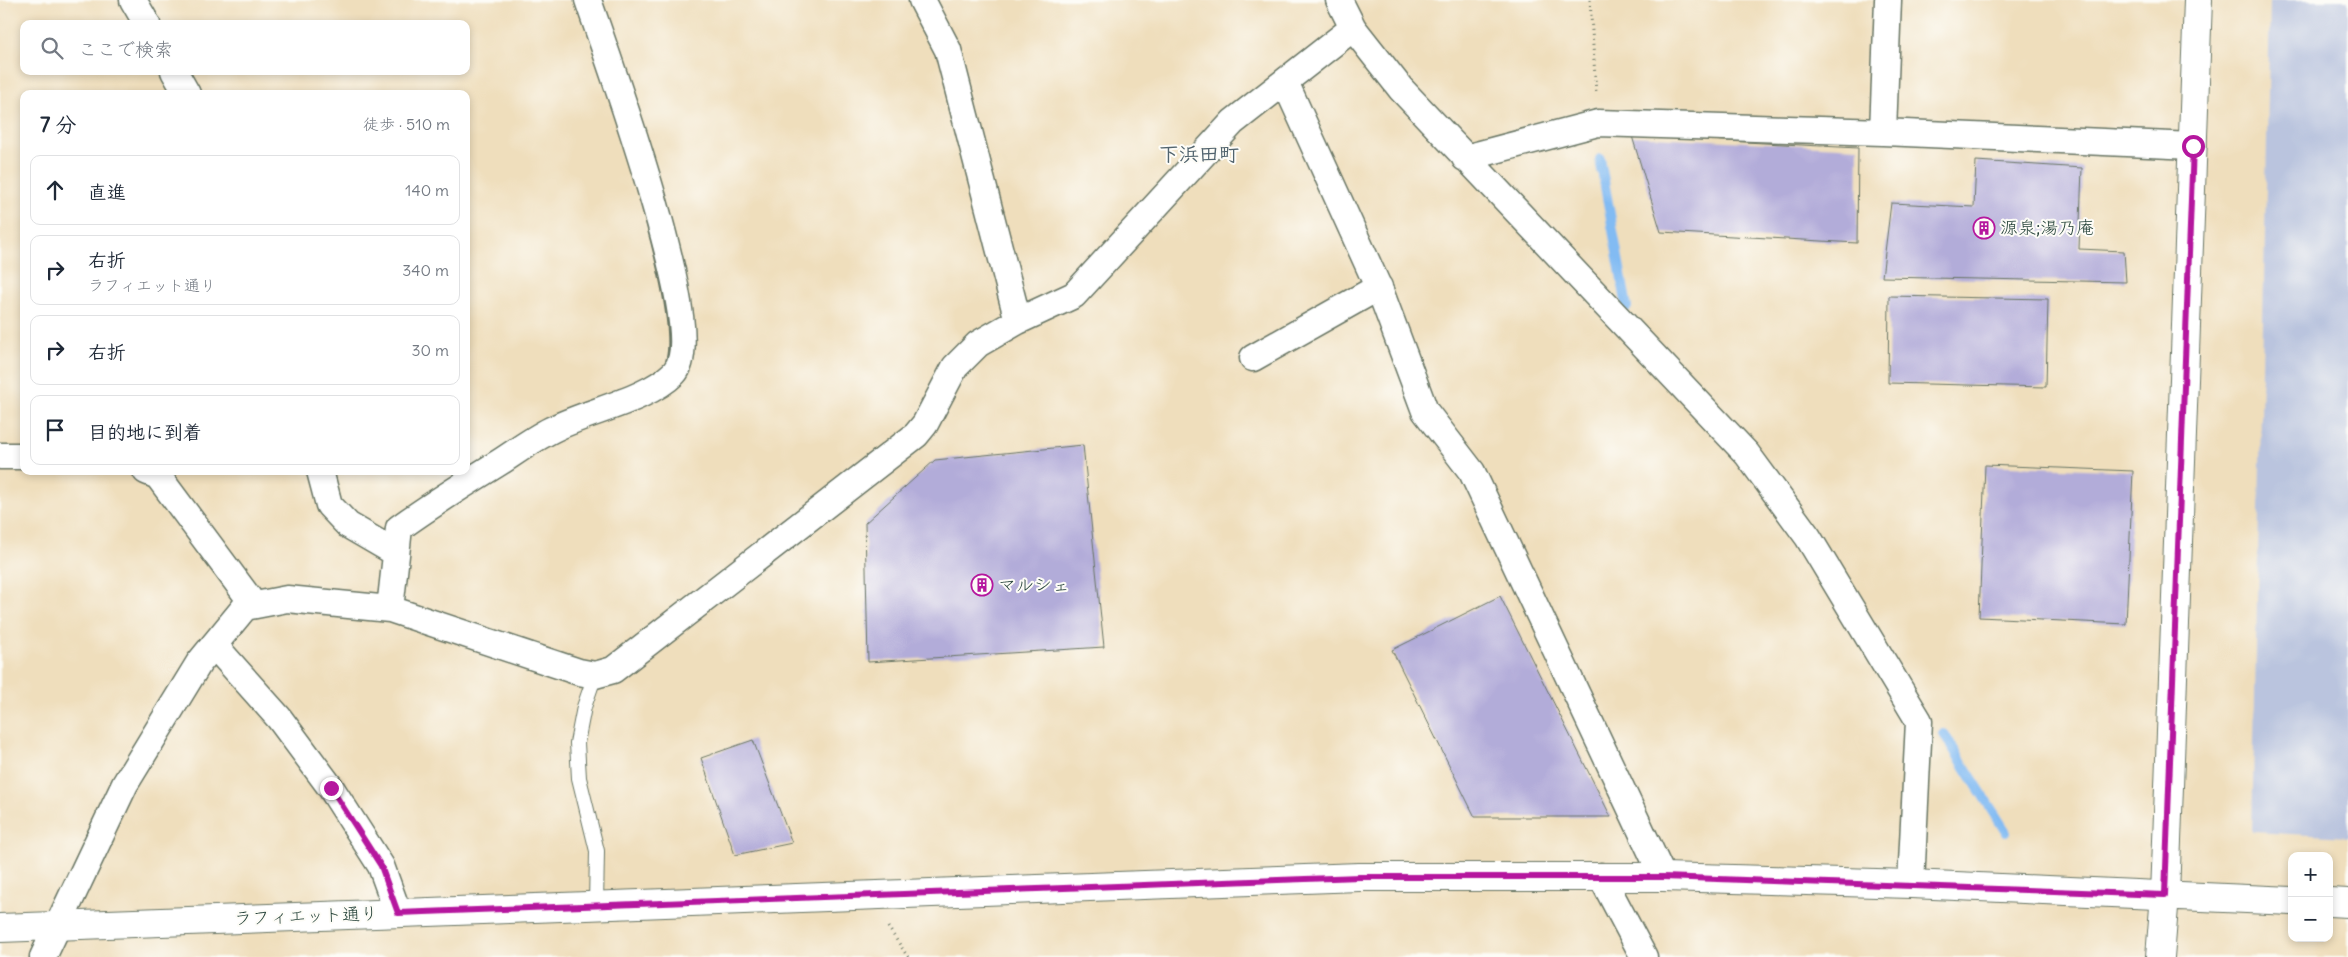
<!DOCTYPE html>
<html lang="ja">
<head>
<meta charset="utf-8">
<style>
	:root { --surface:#fff; --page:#f2f2f3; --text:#1f2937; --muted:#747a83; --line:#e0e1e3 }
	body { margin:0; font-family:Delius,"Klee One",sans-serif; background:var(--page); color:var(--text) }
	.controls { position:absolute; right:15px; bottom:15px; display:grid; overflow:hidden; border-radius:10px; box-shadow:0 2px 8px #0003 }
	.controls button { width:45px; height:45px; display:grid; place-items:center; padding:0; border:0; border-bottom:1px solid var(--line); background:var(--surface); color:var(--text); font:25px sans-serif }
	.stop { position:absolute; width:15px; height:15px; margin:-11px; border:4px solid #b5179e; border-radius:50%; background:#fff }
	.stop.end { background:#b5179e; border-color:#fff; box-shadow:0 1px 5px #0008 }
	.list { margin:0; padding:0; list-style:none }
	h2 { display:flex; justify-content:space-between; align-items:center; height:65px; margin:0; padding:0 20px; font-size:21px }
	h2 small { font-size:16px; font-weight:400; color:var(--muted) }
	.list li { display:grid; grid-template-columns:32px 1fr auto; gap:15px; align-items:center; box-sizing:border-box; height:70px; margin:0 10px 10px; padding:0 10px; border:1px solid var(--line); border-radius:10px }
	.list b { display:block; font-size:19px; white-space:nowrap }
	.list p { margin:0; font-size:16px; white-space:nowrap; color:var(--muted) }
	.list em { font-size:16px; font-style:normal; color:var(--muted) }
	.icon { flex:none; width:28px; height:28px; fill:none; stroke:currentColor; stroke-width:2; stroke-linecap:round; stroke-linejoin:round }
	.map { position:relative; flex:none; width:2348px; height:957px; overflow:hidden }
	.search { position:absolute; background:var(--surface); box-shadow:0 2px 8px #0003; left:20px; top:20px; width:450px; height:55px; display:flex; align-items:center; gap:12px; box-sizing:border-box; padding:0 18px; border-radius:10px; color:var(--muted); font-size:19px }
	.panel { position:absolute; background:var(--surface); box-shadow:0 2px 8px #0003; left:20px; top:90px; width:450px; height:385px; border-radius:10px }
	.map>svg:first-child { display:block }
	.industrial { fill:#bac4de }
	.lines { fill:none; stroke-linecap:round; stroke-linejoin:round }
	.stream { stroke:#82bbf3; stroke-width:10 }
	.building { fill:#b2acd9 }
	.lane-casing { stroke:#687564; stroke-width:16 }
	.street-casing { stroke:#687564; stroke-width:29 }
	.secondary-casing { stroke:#687564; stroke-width:30 }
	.path { stroke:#687564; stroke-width:3; stroke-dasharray:1 4; stroke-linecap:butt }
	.lane { stroke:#fff; stroke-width:14 }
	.street { stroke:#fff; stroke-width:26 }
	.secondary { stroke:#fff; stroke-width:28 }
	.route { stroke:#b5179e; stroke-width:6 }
	.labels { text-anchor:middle; stroke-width:4; stroke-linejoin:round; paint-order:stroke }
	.poi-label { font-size:18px; fill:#1f3d34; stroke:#fdfcf7; text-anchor:start }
	.street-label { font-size:18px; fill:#1f3d34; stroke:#fdfcf7 }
	.quarter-label { font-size:20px; font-weight:bold; fill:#52646e; stroke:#fdfcf7 }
</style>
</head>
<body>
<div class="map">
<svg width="2348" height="957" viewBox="0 0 2348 957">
	<rect width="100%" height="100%" fill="#fdfcf7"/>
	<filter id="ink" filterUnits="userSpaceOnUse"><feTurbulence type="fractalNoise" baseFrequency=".02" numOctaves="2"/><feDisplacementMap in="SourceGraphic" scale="10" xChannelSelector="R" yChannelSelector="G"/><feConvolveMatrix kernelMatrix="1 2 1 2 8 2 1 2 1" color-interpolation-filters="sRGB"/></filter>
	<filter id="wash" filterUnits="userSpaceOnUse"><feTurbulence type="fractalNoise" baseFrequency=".0096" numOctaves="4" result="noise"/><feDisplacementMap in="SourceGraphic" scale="20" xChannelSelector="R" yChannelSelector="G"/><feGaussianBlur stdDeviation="1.12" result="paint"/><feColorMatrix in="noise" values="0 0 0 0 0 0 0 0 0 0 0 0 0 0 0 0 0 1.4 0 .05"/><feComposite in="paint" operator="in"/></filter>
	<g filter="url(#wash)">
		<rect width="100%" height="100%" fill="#efdebc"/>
		<path class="industrial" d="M2270,0h78v837l-96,-5z"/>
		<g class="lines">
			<path class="stream" d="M1600,159l27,148
				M1944,734l62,98"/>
		</g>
		<g id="blocks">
			<path class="building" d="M1632,136l226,12 -1,95 -196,-11z
				M1976,161l106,7 -3,81 45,2 2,31 -244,-5 9,-74 83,4z
				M1889,296l159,3 -2,88 -158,-4z
				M1083,445l21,202 -236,15 -3,-139 70,-63z
				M1985,465l148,6 -7,153 -147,-7z
				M1500,596l111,221h-136l-83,-167z
				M753,740l39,103 -57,12 -34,-97z"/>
		</g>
	</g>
	<g filter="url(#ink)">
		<use href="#blocks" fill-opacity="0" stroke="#687564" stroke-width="1"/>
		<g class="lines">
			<g class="lane-casing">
				<path id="lane" d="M595,675l-11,32 -7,36 2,35 18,73 -1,54"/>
			</g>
			<g class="street-casing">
				<path id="street" d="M133,0l14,24
					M922,0l26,50 70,271
					M1339,0l14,28 48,61 346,365 61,83 111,184 -8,163
					M174,71l13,23
					M1285,82l96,211 44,118 47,61 191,405
					M1883,132l5,-132
					M1465,158l133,-35 285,9 310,14
					M1253,358l126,-71
					M0,456h24
					M146,471l12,5 96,129
					M320,471l9,34 19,20 48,28
					M390,609l9,-81c33,-24 67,-45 101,-66 17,-11 33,-23 51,-32 36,-19 95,-29 123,-57 37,-37 -68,-319 -86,-373
					M214,645l65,73 52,70 50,78 17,47
					M1601,876l43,81
					M43,957l82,-173 74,-121 46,-56 42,-8 103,10 189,63 16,3 18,-5 303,-235 9,-11 30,-57 23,-23 40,-23 56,-26 159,-173 120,-94"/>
			</g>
			<g class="secondary-casing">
				<path id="secondary" d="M2329,902l19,1
					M0,928l1359,-51h304l248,7 381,17
					M2160,957l5,-62 33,-895"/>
			</g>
			<path class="path" d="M1590,0l6,92
				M888,927l20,30"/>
			<use href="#lane" class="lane"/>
			<use href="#street" class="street"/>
			<use href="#secondary" class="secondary"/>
		</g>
	</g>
	<g class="lines" filter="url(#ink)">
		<path class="route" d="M331,788l50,78 17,47 962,-36h303l502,18 28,-749"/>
	</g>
	<defs>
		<g id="building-ring" transform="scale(1.125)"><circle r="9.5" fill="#fdfcf7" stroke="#b5179e" stroke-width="1.5"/><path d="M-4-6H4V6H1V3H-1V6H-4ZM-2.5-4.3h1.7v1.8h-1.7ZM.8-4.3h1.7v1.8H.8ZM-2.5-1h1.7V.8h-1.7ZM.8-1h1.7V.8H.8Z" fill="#b5179e"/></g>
	</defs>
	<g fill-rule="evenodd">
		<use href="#building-ring" x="1984" y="228"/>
		<use href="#building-ring" x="982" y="585"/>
	</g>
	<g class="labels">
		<g class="poi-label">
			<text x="2000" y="234">源泉;湯乃庵</text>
			<text x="998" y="591">マルシェ</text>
		</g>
		<g class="street-label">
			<text transform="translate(306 916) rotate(-2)" y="6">ラフィエット通り</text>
		</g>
		<g class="quarter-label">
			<text x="1199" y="161">下浜田町</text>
		</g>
	</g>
</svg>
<div class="controls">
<button>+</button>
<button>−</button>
</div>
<div class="stop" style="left:2193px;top:146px"></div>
<div class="stop end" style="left:331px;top:788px"></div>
<div class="search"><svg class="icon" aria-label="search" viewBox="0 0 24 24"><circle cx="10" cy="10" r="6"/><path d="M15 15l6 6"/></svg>ここで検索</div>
<section class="panel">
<h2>7 分<small>徒歩 · 510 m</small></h2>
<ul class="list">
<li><svg class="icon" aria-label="ahead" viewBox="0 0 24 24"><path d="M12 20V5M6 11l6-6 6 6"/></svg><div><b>直進</b></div><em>140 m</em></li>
<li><svg class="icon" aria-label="right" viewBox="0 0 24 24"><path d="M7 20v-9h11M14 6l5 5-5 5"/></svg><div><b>右折</b><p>ラフィエット通り</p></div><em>340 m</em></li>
<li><svg class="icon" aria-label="right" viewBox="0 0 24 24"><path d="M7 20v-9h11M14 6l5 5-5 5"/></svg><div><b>右折</b></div><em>30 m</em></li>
<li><svg class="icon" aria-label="arrive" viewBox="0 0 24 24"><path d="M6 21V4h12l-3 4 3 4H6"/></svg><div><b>目的地に到着</b></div></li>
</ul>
</section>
</div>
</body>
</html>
